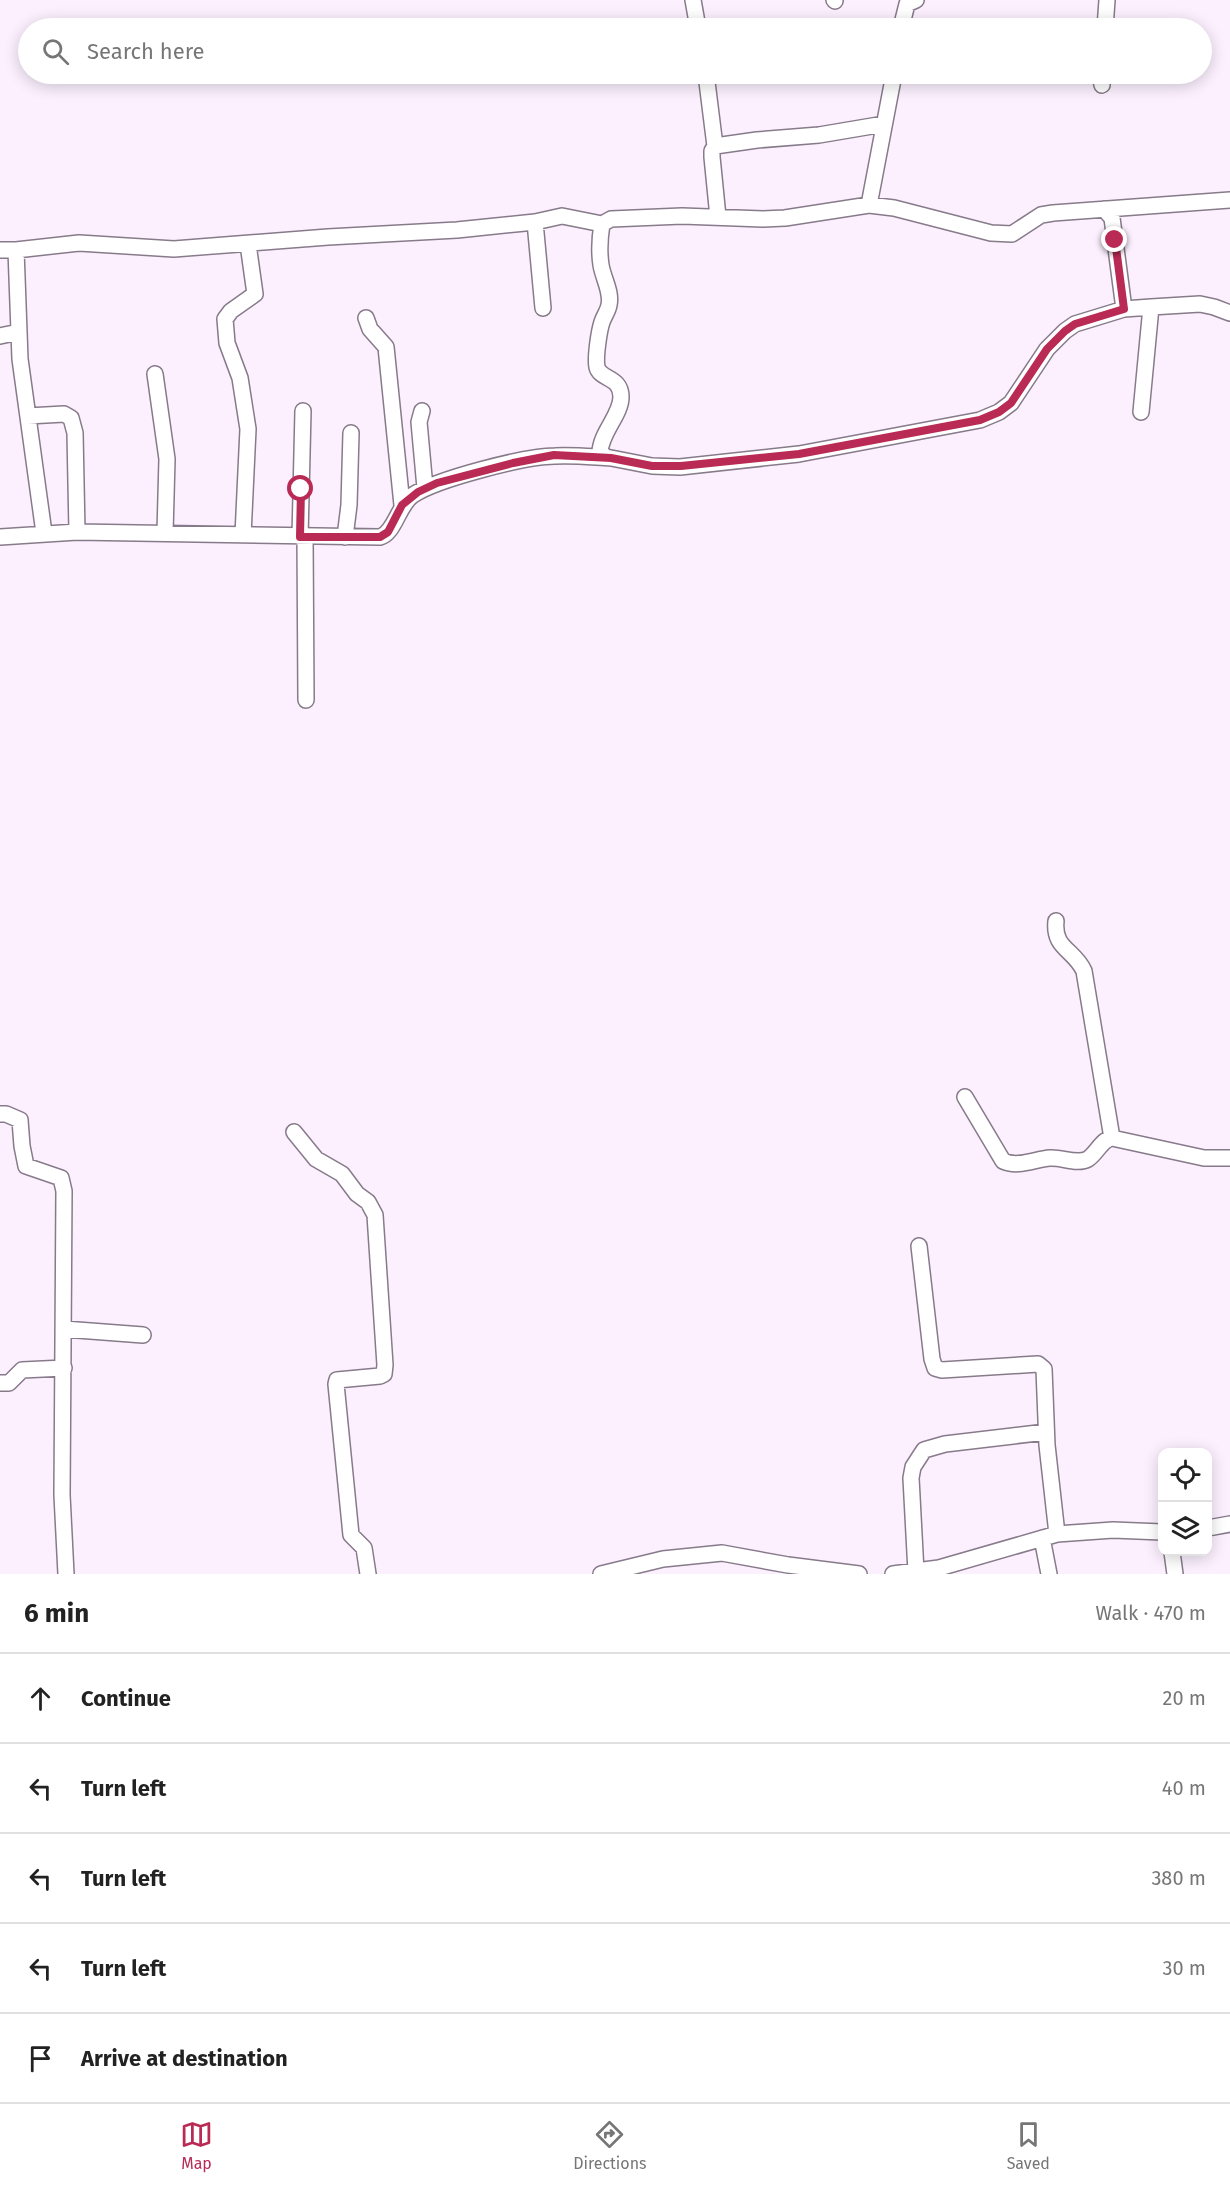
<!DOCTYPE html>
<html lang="en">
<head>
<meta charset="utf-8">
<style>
	:root { --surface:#fff; --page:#f2f2f2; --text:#222; --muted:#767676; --line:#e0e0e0; --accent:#b92a55 }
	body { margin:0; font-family:"Fira Sans",sans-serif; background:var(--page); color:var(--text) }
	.controls { position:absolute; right:18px; bottom:18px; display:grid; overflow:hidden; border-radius:12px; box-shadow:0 3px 15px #0003 }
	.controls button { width:54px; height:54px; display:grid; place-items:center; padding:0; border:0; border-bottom:2px solid var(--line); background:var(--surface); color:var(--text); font:30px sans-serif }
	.stop { position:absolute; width:18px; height:18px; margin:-14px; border:4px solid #b92a55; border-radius:50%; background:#fff }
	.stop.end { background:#b92a55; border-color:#fff; box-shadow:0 2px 6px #0008 }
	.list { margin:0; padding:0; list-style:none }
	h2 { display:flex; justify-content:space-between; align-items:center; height:78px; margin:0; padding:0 24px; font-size:26px }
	h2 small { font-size:20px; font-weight:400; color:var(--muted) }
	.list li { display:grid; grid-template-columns:39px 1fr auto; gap:18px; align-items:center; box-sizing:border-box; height:90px; padding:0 24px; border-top:2px solid var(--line) }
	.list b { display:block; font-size:22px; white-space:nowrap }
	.list em { font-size:20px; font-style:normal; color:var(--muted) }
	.icon { flex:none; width:33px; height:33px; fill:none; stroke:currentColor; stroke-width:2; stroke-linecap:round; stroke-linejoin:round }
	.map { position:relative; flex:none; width:1230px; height:1574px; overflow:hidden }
	.search { position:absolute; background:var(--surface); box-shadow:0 3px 15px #0003; left:18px; right:18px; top:18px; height:66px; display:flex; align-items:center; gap:15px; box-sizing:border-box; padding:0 21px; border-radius:33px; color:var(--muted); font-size:22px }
	.sheet { height:528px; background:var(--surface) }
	nav { display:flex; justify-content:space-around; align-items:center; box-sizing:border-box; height:84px; border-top:2px solid var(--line); background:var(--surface); font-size:16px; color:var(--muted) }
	nav a { display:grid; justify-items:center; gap:3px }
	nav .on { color:var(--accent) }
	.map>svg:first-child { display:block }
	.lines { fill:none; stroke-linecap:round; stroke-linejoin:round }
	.street-casing { stroke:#877a8a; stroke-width:18 }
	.street { stroke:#fff; stroke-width:15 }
	.route { stroke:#b92a55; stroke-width:8 }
</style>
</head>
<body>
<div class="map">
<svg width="1230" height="1574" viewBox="0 0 1230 1574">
	<rect width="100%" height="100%" fill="#fcf0ff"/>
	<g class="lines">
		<g class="street-casing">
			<path id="street" d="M693,0l5,28
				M834,0l1,1
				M901,28l6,-24 9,-4
				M1105,28l2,-28
				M706,74l9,72
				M1100,74l2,11
				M1230,200l-177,13 -12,2 -29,19 -21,-1 -97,-25 -25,-3 -84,13 -22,1 -81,-3 -71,3 -9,5c-2,12 -3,28 -1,41 2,13 11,27 8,40 -1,6 -5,11 -7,17 -3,9 -7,36 -5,45 3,13 24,9 24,30 0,18 -20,35 -21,55l6,5 46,9 28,1 119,-13 181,-34 19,-8 12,-9 36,-54 18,-18 10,-7 49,-15 27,-2 49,-3 14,3 16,6
				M869,205l25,-131
				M1104,209l8,9 12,91
				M718,217l-6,-60v-6l3,-5 42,-6 62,-5 65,-11
				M535,222l8,86
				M0,250h16l63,-7 95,6 154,-12 129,-7 78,-8 27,-6 40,8
				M16,250l4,109 24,174
				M366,318l4,11 16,18 16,158
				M0,336l19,-4
				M155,374l12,85 -2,74
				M422,411l-3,11 6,66
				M1141,412l10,-105
				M28,416l36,-2 7,4 4,15 2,99
				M243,535l5,-106 -8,-51 -13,-35 -2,-24 6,-8 24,-17 -7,-50
				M0,537l77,-5 303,5c15,-4 18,-32 33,-42 24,-16 113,-39 142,-39 19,-1 37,1 56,2
				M300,537l3,-126
				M305,537l1,163
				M345,537l4,-32 2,-72
				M1056,921c-3,28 18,28 28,50l28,167
				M965,1097l38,64c15,7 32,-2 47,-3 12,-1 27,7 38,1 9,-6 14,-20 24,-21l92,20h26
				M0,1114h6l14,6 2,26 4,20 35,12 3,13 -2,304 4,79
				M294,1132l22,27 26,15 15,20 11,8 7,13 10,150 -1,9 -4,2 -43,4 -1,4 15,151 13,13 4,26
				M919,1246l13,113 3,9 7,2 96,-6 6,5 3,76 10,89
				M64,1329l79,6
				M0,1383h9l13,-13 42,-2
				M1208,1528l22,-4
				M1042,1538l7,36
				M1172,1552l3,22
				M916,1572l-5,-94 2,-11 11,-17 21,-6 101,-12
				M601,1574l62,-15 59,-6 66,12 71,9
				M893,1574l46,-6 118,-34 56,-4 49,2"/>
		</g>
		<use href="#street" class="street"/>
	</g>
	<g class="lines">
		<path class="route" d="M301,489l-1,48h80l8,-5 14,-27 16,-13 19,-9 76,-20 41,-8 57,3 41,8h29l118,-12 181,-34 19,-8 12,-9 36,-54 18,-18 10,-7 49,-15 -9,-69"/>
	</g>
</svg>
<div class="controls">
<button><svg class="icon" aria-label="locate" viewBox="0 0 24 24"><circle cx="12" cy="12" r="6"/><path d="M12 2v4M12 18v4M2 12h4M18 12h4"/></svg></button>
<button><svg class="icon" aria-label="layers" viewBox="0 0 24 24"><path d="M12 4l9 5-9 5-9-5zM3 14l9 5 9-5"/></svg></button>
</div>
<div class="stop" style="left:301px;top:489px"></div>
<div class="stop end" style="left:1115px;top:240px"></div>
<div class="search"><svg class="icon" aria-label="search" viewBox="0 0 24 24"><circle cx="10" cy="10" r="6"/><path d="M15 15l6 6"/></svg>Search here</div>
</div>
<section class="sheet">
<h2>6 min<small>Walk · 470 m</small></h2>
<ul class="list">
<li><svg class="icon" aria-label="ahead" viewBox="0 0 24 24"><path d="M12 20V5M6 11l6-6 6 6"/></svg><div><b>Continue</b></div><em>20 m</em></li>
<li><svg class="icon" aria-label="left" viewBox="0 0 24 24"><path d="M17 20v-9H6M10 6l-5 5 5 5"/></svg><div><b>Turn left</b></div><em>40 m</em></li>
<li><svg class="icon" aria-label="left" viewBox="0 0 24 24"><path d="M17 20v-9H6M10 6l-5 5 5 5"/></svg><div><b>Turn left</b></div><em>380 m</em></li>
<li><svg class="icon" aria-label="left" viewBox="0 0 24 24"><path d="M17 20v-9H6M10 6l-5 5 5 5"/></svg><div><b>Turn left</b></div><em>30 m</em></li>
<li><svg class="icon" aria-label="arrive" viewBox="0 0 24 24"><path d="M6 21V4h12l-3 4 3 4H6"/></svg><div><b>Arrive at destination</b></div></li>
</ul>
</section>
<nav>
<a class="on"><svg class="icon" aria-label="map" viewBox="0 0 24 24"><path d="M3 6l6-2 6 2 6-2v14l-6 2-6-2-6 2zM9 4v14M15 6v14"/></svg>Map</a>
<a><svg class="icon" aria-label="directions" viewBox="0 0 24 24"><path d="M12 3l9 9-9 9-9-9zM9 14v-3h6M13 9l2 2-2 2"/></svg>Directions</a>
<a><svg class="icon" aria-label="saved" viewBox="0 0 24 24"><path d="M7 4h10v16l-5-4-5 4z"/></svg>Saved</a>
</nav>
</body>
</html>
